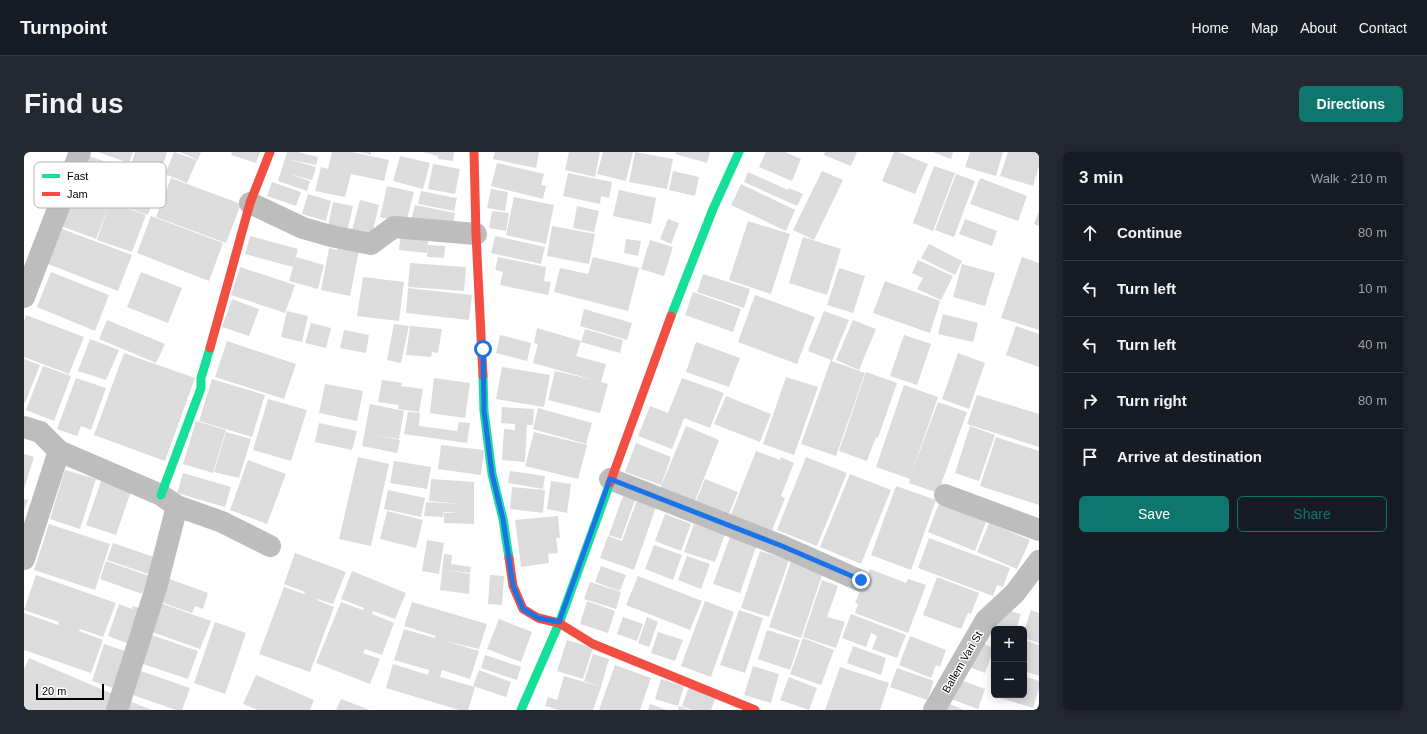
<!DOCTYPE html>
<html lang="en">
<head>
<meta charset="utf-8">
<style>
	:root { --surface:#171b24; --page:#242831; --text:#f1f3f6; --muted:#9ea1a6; --line:#363941; --accent:#0f766e }
	body { margin:0; font-family:Helvetica,sans-serif; background:var(--page); color:var(--text) }
	.controls { position:absolute; right:12px; bottom:12px; display:grid; overflow:hidden; border-radius:6px; box-shadow:0 2px 10px #0003 }
	.controls button { width:36px; height:36px; display:grid; place-items:center; padding:0; border:0; border-bottom:1px solid var(--line); background:var(--surface); color:var(--text); font:20px sans-serif }
	.scale { position:absolute; left:12px; bottom:10px; width:68px; box-sizing:border-box; padding-left:4px; border:2px solid #000; border-top:0; font-size:11px; line-height:14px; white-space:nowrap; color:#000; -webkit-text-stroke:3px #fff; paint-order:stroke }
	.stop { position:absolute; width:12px; height:12px; margin:-9px; border:3px solid #1a73e8; border-radius:50%; background:#fff }
	.stop.end { background:#1a73e8; border-color:#fff; box-shadow:0 1px 4px #0008 }
	.list { margin:0; padding:0; list-style:none }
	h2 { display:flex; justify-content:space-between; align-items:center; height:52px; margin:0; padding:0 16px; font-size:17px }
	h2 small { font-size:13px; font-weight:400; color:var(--muted) }
	.list li { display:grid; grid-template-columns:26px 1fr auto; gap:12px; align-items:center; box-sizing:border-box; height:56px; padding:0 16px; border-top:1px solid var(--line) }
	.list b { display:block; font-size:15px; white-space:nowrap }
	.list em { font-size:13px; font-style:normal; color:var(--muted) }
	.actions { display:flex; gap:8px; padding:12px 16px }
	.actions a { flex:1; padding:9px 0; border:1px solid var(--accent); border-radius:6px; text-align:center; font-size:14px; color:var(--accent) }
	.actions .main { background:var(--accent); color:#fff }
	.icon { flex:none; width:22px; height:22px; fill:none; stroke:currentColor; stroke-width:2; stroke-linecap:round; stroke-linejoin:round }
	.map { position:relative; flex:none; width:1015px; height:558px; overflow:hidden; border-radius:6px }
	header { display:flex; align-items:center; gap:24px; box-sizing:border-box; height:56px; padding:0 20px; background:var(--surface); border-bottom:1px solid var(--line) }
	header strong { font-size:19px }
	nav { display:flex; gap:22px; margin-inline-start:auto; font-size:14px }
	.intro { display:flex; align-items:center; justify-content:space-between; box-sizing:border-box; height:96px; padding:0 24px }
	h1 { margin:0; font-size:28px }
	.button { padding:10px 18px; border-radius:6px; background:var(--accent); color:#fff; font-size:14px; font-weight:700 }
	main { display:flex; gap:24px; padding:0 24px }
	aside { flex:1; background:var(--surface); border-radius:6px; box-shadow:0 2px 10px #0003 }
	.map>svg:first-child { display:block }
	.building { fill:#dcdcdc }
	.lines { fill:none; stroke-linecap:round; stroke-linejoin:round }
	.street { stroke:#bdbdbd; stroke-width:22 }
	.fast { stroke:#16e098; stroke-width:9 }
	.jam { stroke:#f24e42; stroke-width:9 }
	.route { stroke:#1a73e8; stroke-width:5 }
	.labels { text-anchor:middle; stroke-width:3; stroke-linejoin:round; paint-order:stroke }
	.street-label { font-size:11px; fill:#000; stroke:#fff }
	.key { fill:#fff; stroke:#b2b2b2; stroke-width:1 }
	.key-label { font-size:11px; fill:#000 }
</style>
</head>
<body>
<header>
<strong>Turnpoint</strong>
<nav><a>Home</a><a>Map</a><a>About</a><a>Contact</a></nav>
</header>
<div class="intro"><h1>Find us</h1><a class="button">Directions</a></div>
<main>
<div class="map">
<svg width="1015" height="558" viewBox="0 0 1015 558">
	<rect width="100%" height="100%" fill="#fff"/>
	<path class="building" d="M74,0h35l-4,11z
		M111,0h32l-8,26 -29,-10z
		M150,0l23,8 -10,23 -22,-9z
		M156,0h21l-3,8z
		M208,0h28l-4,11 -25,-8z
		M263,0h11l20,5 -2,8 -28,-6 28,8 -4,13 -22,-6 20,7 -3,10 -29,-10z
		M308,0h20l37,8 -5,21 -33,-7 -6,23 -30,-6 6,-24 7,2z
		M336,0h11v3z
		M399,0h16l-1,4z
		M415,0h15l-1,9 -15,-2z
		M471,0h44l-3,16 -43,-9z
		M545,0h31l-5,25 -30,-7z
		M579,0h30l-7,29 -29,-7z
		M611,0l38,7 -6,30 -38,-7z
		M652,0h34l-3,11 -32,-9z
		M742,0h19l16,7 -9,22 -33,-14z
		M801,0h32l-6,14 -27,-11z
		M870,0h4l30,12 -13,30 -33,-13z
		M909,0h20l-2,7z
		M946,0h33l-7,24 -31,-9z
		M984,0h31v14l-6,20 -33,-10z
		M65,4l37,13 -12,31 -36,-13z
		M376,4l30,7 -7,26 -30,-8z
		M473,11l47,11 -3,11 5,1 -3,13 -52,-13z
		M409,12l27,5 -5,25 -27,-5z
		M910,14l21,7 -22,58 -20,-8z
		M103,17l33,11 -12,35 -33,-12z
		M649,19l26,6 -4,19 -26,-6z
		M798,19l21,9 -29,60 -21,-10z
		M724,20l40,18 1,-2 14,6 -6,12 -53,-24z
		M544,21l44,9 -3,16 -8,-2 -1,8 -37,-8z
		M932,22l19,7 -21,56 -19,-7z
		M147,26l70,26 -15,39 -70,-26z
		M956,26l47,18 -9,25 -48,-17z
		M248,30l29,10 -5,14 -29,-10z
		M717,32l54,26 -9,21 -55,-26z
		M363,34l27,6 -8,31 -26,-6z
		M51,35l36,13 -15,39 -35,-13z
		M467,37l17,3 -3,19 -18,-3z
		M595,38l37,8 -5,26 -38,-8z
		M397,39l36,7 -3,13 -36,-7z
		M284,42l23,7 -5,20 -24,-7z
		M490,45l40,8 -8,39 -40,-9z
		M336,48l19,5 -7,30 -20,-5z
		M86,50l36,13 -14,37 -35,-12z
		M309,50l20,4 -6,26 -19,-5z
		M391,53l40,8 -3,16 -41,-8z
		M553,54l22,5 -5,21 -21,-4z
		M468,59l17,2 -3,18 -17,-3z
		M1015,59v15l-5,-2z
		M127,64l72,27 -14,38 -72,-28z
		M644,67l11,4 -8,21 -11,-5z
		M941,67l32,12 -5,15 -33,-12z
		M724,69l42,13 -19,60 -42,-14z
		M528,74l43,8 -6,30 -42,-8z
		M38,77l70,26 -14,36 -70,-27z
		M377,80l28,3 -2,18 -28,-3z
		M226,84l48,13 -5,18 -48,-13z
		M471,84l50,11 -4,17 -50,-11z
		M779,85l38,12 -14,46 -38,-12z
		M602,87l15,2 -3,15 -14,-3z
		M626,88l23,7 -9,29 -23,-7z
		M905,92l33,17 -7,14 -34,-17z
		M404,93l17,1 -1,12 -17,-1z
		M314,94l21,4 -9,46 -29,-6 8,-42 8,2z
		M272,105l28,8 -6,24 -29,-8z
		M474,105l48,10 -2,14 7,1 -3,13 -48,-10 3,-13 -8,-2z
		M569,105l46,11 -11,43 -74,-19 6,-24 28,6z
		M998,105l17,6v67l-38,-12z
		M894,108l35,16 -12,24 -24,-11 6,-11 -11,-5z
		M386,111l56,4 -2,24 -56,-4z
		M938,112l33,9 -10,33 -32,-9z
		M216,115l55,18 -10,28 -54,-18z
		M815,116l26,8 -12,37 -26,-8z
		M27,120l58,23 -14,36 -58,-24z
		M117,120l41,16 -14,35 -41,-16z
		M679,122l47,15 -6,19 -47,-16z
		M339,125l41,5 -5,39 -42,-5z
		M861,129l55,20 -10,32 -57,-20z
		M384,136l64,7 -3,25 -63,-7z
		M669,140l48,17 -8,23 -48,-17z
		M731,143l60,22 -18,47 -59,-22z
		M208,147l27,10 -10,27 -27,-9z
		M560,157l48,14 -5,17 -47,-14z
		M263,159l21,5 -6,26 -21,-5z
		M800,159l25,9 -17,41 33,12 -29,83 -35,-12 30,-84 -23,-9z
		M919,162l35,9 -5,19 -35,-8z
		M2,163l58,22 -15,37 -45,-17v-35z
		M83,168l58,24 -9,19 -57,-24z
		M829,168l23,9 -17,41 -23,-10z
		M287,171l20,5 -5,20 -21,-5z
		M370,172l15,2 -8,37 -14,-3z
		M386,174l32,3 -4,24 -6,-1 -1,5 -25,-2z
		M992,174l23,8v33l-33,-12z
		M513,176l44,13 -5,15 30,8 -5,18 7,2 -8,29 -52,-13 7,-29 39,9 -61,-17 5,-19 -4,-1z
		M561,177l38,11 -3,13 -39,-11z
		M320,178l25,5 -3,18 -26,-5z
		M476,183l31,8 -4,18 -31,-8z
		M880,183l27,9 -14,41 -27,-9z
		M66,187l29,11 -13,30 -28,-9z
		M203,189l69,23 -12,35 -69,-22z
		M672,190l44,16 -11,29 -43,-15z
		M100,201l71,25 -30,83 -71,-26z
		M934,201l27,10 -16,46 -27,-10z
		M0,207l16,6 -15,38h-1z
		M19,214l28,10 -17,45 -28,-11z
		M478,215l48,8 -6,32 -48,-8z
		M842,220l31,11 -19,55 -2,-1 -9,24 -28,-10z
		M762,225l32,10 -24,68 -31,-11z
		M52,226l30,10 -15,42 -10,-4 -4,10 -20,-7z
		M410,226l36,5 -5,35 -35,-5z
		M658,226l42,15 -14,35 -26,-10 -12,31 -34,-13 12,-30 18,7z
		M188,227l53,16 -13,42 -53,-16z
		M358,228l20,3 -1,3 22,3 -4,23 -21,-3 1,-4 -21,-3z
		M301,232l38,7 -6,30 -38,-8z
		M880,233l34,12 -27,78 27,-73 29,10 -29,81 -29,-10 1,-4 -34,-12z
		M953,243l62,19v33l-72,-23z
		M702,244l45,18 -11,28 -46,-18z
		M244,247l39,11 -16,51 -38,-11z
		M346,252l34,7 -5,28 -25,-4 26,5 -3,13 -35,-7z
		M478,255l32,2 -1,16h-6l-2,37 -23,-2 2,-31 11,1v-6l-14,-1z
		M514,256l54,15 -6,21 -53,-15z
		M384,260l12,1 -1,13 38,5 2,-9 11,1 -3,20 -63,-9z
		M172,269l30,9 -13,43 -30,-9z
		M295,271l38,8 -5,19 -37,-8z
		M662,274l33,14 -26,66 -34,-15z
		M946,274l25,9 -16,46 -24,-8z
		M202,280l25,7 -12,39 -25,-6z
		M510,280l53,13 -9,34 -53,-13z
		M972,285l43,14v54l-59,-19z
		M612,291l35,14 -10,28 -36,-13z
		M417,293l43,5 -3,25 -43,-6z
		M732,299l24,9 1,-3 13,6 -13,33 4,2 -14,35 -41,-16z
		M0,302l10,3 -10,32z
		M334,305l31,7 -18,82 -32,-7z
		M782,305l41,16 -30,73 -40,-16z
		M224,308l38,14 -19,50 -37,-14z
		M370,309l37,6 -4,22 -37,-6z
		M41,318l31,9 -16,50 -30,-10z
		M486,319l35,5 -2,13 -35,-6z
		M159,321l48,14 -6,20 -48,-14z
		M826,322l41,16 -30,74 -41,-17z
		M407,327l43,3v42l-30,-1v-10h17l-17,-1 -1,5 -19,-1 2,-14 35,2 -32,-3z
		M681,327l33,13 -9,22 -33,-13z
		M77,329l30,10 -15,44 -30,-10z
		M527,329l20,3 -4,29 -20,-4z
		M872,334l40,14 -25,70 -40,-15z
		M488,335l33,3 -2,23 -33,-4z
		M364,338l37,8 -4,19 -37,-8z
		M599,344l12,4 -14,39 -12,-4z
		M0,347l4,1 -4,10z
		M613,348l19,7 -22,63 -34,-12 8,-22 14,5z
		M915,351l47,19 -11,29 -47,-19z
		M363,359l36,9 -7,28 -36,-9z
		M641,362l26,10 -10,27 -26,-10z
		M534,364l2,22h-4l2,15 -10,1 1,9 -28,4 -6,-47z
		M965,371l41,17 -13,29 -40,-17z
		M25,372l61,20 -15,46 -61,-20z
		M670,372l31,10 -10,28 -31,-10z
		M707,382l26,10 -17,49 -27,-9z
		M905,386l81,30 -7,19 -6,-2 -4,11 -75,-28z
		M403,388l17,3 -5,31 -17,-3z
		M89,391l41,14 -6,17 -41,-14z
		M630,393l28,10 -9,25 -28,-11z
		M736,399l29,9 -20,57 -28,-9z
		M271,401l51,19 -13,32 -16,-5v1l17,7 -24,65 -51,-18 25,-67 20,7 1,-2 -21,-8z
		M420,402l8,1 -1,9 20,3 -1,6 -23,-3 23,4 -1,20 -29,-4z
		M663,404l23,8 -9,25 -23,-9z
		M768,406l32,11 -23,69 -32,-11z
		M82,409l43,15 -7,18 -42,-15z
		M577,414l25,9 -6,16 -25,-9z
		M846,417l36,14 2,-4 18,6 -18,48 -53,-20 3,-9 -3,-1 5,-12 2,1z
		M328,419l54,22 -11,26 -22,-8 -1,3 22,9 -12,32 -17,-6 -2,4 17,6 -10,25 -54,-21 25,-61 22,8 1,-2 -23,-9z
		M12,423l80,28 -13,34 -23,-8 -1,2 24,9 -12,33 -67,-23v-37l34,12 1,-3 -35,-12z
		M466,423l14,1 -2,29 -14,-1z
		M614,424l64,25 -12,29 -64,-25z
		M913,425l42,16 -8,21 -3,-1 -7,16 -38,-14z
		M143,426l41,15 -5,16 -8,-3 -3,7 -34,-12z
		M798,428l16,6 -11,31 18,5 -9,26 -33,-11z
		M566,430l31,10 -5,17 -32,-10z
		M563,449l28,10 -7,22 -28,-9z
		M681,449l29,11 -23,65 -30,-11z
		M388,450l75,22 -8,25 -34,-8 34,10 -9,28 -28,-9 -2,7 35,10 -7,23h-9l-73,-22 7,-24 35,11 1,-5 -35,-10 10,-31 31,9 1,-2 -32,-10z
		M136,451l51,18 -11,28 -51,-18z
		M95,452l13,5 1,-3 12,4 -13,35 -24,-9z
		M715,458l24,8 -18,55 -25,-8z
		M982,458l15,4 -5,15h-23l4,-11 6,2z
		M1007,458l8,3v30l-15,-5v-7z
		M827,462l55,21 -9,23 -25,-9 5,-13 -6,-3 -5,14 -24,-9z
		M599,465l20,7 -6,17 -20,-7z
		M623,465l11,5 -9,25 -11,-4z
		M475,467l33,13 -11,30 -34,-13z
		M191,470l31,11 -21,61 -31,-11z
		M743,478l33,10 -10,30 -32,-11z
		M634,480l25,8 -8,21 -24,-8z
		M122,481l52,18 -10,28 -51,-17z
		M886,484l36,14 -6,17 -4,-2 -5,13 -32,-13z
		M779,486l31,12 -13,35 -31,-11z
		M543,488l26,8 -10,31 -26,-8z
		M1000,488l15,5v31l-15,-5z
		M953,489l17,7 -9,25 -18,-7z
		M80,492l24,8 -12,37 -24,-8z
		M829,494l33,12 -5,17 -34,-12z
		M569,502l16,5 -8,28 -17,-6z
		M461,503l36,12 -4,13 -36,-12z
		M5,506l86,37 -7,15h-84v-41z
		M591,513l36,13 -11,32h-41z
		M729,514l26,8 -8,29 -27,-8z
		M816,515l49,16 -9,27h-55z
		M873,516l37,13 -7,19 -37,-13z
		M114,518l52,18 -8,22h-6l-46,-16z
		M455,518l32,12 -5,15 -33,-11z
		M232,523l58,25 -4,10h-52l-15,-6z
		M540,524l37,11 -8,23h-34l-14,-4 3,-9 9,3z
		M1000,524l15,5v8l-6,19 -32,-10 1,-3h22z
		M765,525l28,11 -8,22 -29,-10z
		M931,526l30,11 -7,20 -30,-11z
		M637,527l23,7 -6,20 -23,-7z
		M665,535l27,10 -5,13h-19l-10,-4z
		M317,547l29,11h-34z
		M105,549l23,9h-27z
		M921,550l19,8h-23z
		M626,552l17,6h-19z
		M655,554l10,4h-11z"/>
	<g class="lines">
		<path class="street" d="M226,51l53,25 28,8 40,8 23,-17 82,7
			M0,145l56,-145
			M0,275l16,5 19,19 102,44 16,11 45,16 48,24
			M586,327l172,67 79,35
			M921,343l94,35
			M0,407l35,-108
			M93,558l39,-122 21,-82
			M910,558l52,-90 29,-27 24,-32"/>
		<path class="fast" d="M647,164l42,-107 26,-57
			M459,224l1,35 8,63 11,45 6,39
			M137,343l40,-107v-10l9,-30
			M497,558l39,-89 50,-138"/>
		<path class="jam" d="M450,0l2,82 7,142
			M186,196l40,-145 20,-51
			M586,331l61,-167
			M485,406l4,28 10,23 15,9 21,5 34,21 162,66"/>
	</g>
	<g class="lines">
		<path class="route" d="M459,197l1,62 8,63 11,45 10,67 10,23 15,9 21,4 51,-143 172,67 79,34"/>
	</g>
	<g class="labels">
		<g class="street-label">
			<text transform="translate(938 510) rotate(-60)" y="4">Ballem Vari St</text>
		</g>
	</g>
	<rect x="10" y="10" width="132" height="46" rx="6" class="key"/>
	<rect x="18" y="22" width="18" height="4" fill="#16e098"/>
	<rect x="18" y="40" width="18" height="4" fill="#f24e42"/>
	<g class="key-label">
		<text x="43" y="28">Fast</text>
		<text x="43" y="46">Jam</text>
	</g>
</svg>
<div class="controls">
<button>+</button>
<button>−</button>
</div>
<div class="scale">20 m</div>
<div class="stop" style="left:459px;top:197px"></div>
<div class="stop end" style="left:837px;top:428px"></div>
</div>
<aside>
<h2>3 min<small>Walk · 210 m</small></h2>
<ul class="list">
<li><svg class="icon" aria-label="ahead" viewBox="0 0 24 24"><path d="M12 20V5M6 11l6-6 6 6"/></svg><div><b>Continue</b></div><em>80 m</em></li>
<li><svg class="icon" aria-label="left" viewBox="0 0 24 24"><path d="M17 20v-9H6M10 6l-5 5 5 5"/></svg><div><b>Turn left</b></div><em>10 m</em></li>
<li><svg class="icon" aria-label="left" viewBox="0 0 24 24"><path d="M17 20v-9H6M10 6l-5 5 5 5"/></svg><div><b>Turn left</b></div><em>40 m</em></li>
<li><svg class="icon" aria-label="right" viewBox="0 0 24 24"><path d="M7 20v-9h11M14 6l5 5-5 5"/></svg><div><b>Turn right</b></div><em>80 m</em></li>
<li><svg class="icon" aria-label="arrive" viewBox="0 0 24 24"><path d="M6 21V4h12l-3 4 3 4H6"/></svg><div><b>Arrive at destination</b></div></li>
</ul>
<div class="actions"><a class="main">Save</a><a>Share</a></div>
</aside>
</main>
</body>
</html>
